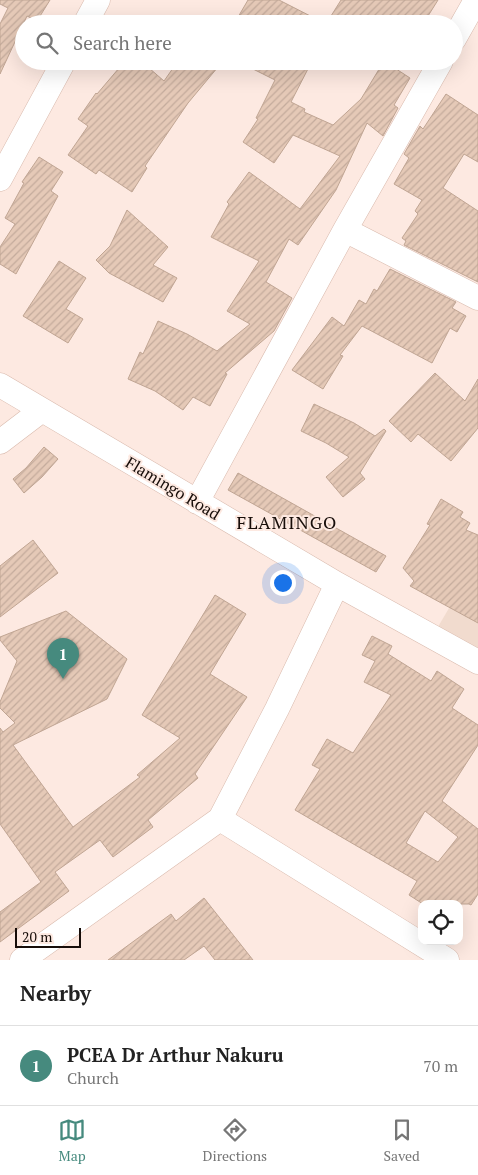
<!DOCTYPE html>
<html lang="en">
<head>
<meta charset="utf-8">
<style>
	:root { --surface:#fff; --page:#f2f2f2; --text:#222; --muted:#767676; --line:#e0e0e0; --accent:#468a7e }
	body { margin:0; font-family:"PT Serif",serif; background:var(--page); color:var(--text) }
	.controls { position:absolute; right:15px; bottom:15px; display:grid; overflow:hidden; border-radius:10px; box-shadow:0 5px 20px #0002 }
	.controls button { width:45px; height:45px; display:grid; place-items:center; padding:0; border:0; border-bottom:1px solid var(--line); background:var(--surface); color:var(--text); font:25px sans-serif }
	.scale { position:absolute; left:15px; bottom:12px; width:66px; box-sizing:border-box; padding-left:5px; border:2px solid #170d09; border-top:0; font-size:14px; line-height:18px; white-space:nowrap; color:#170d09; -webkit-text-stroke:4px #fde9e1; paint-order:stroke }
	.you { position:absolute; left:282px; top:582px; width:18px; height:18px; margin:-12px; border:4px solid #fff; border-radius:50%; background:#1a73e8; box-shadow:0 0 0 8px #1a73e833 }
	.badge { display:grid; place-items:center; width:32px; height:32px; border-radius:50%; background:var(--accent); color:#fff; font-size:16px; font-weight:700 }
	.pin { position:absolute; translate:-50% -41px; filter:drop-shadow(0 1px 2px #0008) }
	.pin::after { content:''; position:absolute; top:26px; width:18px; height:15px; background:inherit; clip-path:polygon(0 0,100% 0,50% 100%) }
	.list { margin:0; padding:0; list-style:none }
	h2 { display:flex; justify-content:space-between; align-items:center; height:65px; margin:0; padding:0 20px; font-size:21px }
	h2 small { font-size:16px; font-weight:400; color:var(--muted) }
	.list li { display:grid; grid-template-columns:32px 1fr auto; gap:15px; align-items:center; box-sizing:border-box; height:80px; padding:0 20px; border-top:1px solid var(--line) }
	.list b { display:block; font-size:19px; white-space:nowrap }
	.list p { margin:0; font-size:16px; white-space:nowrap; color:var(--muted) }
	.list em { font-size:16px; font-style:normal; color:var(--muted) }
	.icon { flex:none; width:28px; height:28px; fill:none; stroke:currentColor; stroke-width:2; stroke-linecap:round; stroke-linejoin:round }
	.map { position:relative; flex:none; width:478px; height:960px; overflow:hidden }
	.search { position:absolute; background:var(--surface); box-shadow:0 5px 20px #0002; left:15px; right:15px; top:15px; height:55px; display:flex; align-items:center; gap:12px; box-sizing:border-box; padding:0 18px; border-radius:28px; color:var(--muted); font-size:19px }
	.sheet { height:145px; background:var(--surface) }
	nav { display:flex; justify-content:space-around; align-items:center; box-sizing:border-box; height:70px; border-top:1px solid var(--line); background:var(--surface); font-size:14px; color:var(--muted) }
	nav a { display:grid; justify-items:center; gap:2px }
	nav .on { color:var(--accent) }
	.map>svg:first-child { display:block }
	.commercial { fill:#f1dbce }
	.building { fill:url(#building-hatch); stroke:#c0a593; fill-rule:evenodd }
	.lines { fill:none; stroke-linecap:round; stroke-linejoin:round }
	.minor-casing { stroke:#d9baad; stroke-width:25 }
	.minor { stroke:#fff; stroke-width:24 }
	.labels { text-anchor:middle; stroke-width:4; stroke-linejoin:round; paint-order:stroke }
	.street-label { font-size:16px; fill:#170d09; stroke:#fde9e1 }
	.neighbourhood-label { font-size:18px; letter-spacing:1px; fill:#170d09; stroke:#fde9e1 }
</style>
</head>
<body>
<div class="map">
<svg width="478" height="960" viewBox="0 0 478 960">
	<defs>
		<pattern id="building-hatch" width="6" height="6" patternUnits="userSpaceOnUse" patternTransform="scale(1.25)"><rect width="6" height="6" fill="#e5c9b7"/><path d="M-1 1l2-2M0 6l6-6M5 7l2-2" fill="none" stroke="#c4ab9c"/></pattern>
	</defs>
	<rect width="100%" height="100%" fill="#fde9e1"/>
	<path class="commercial" d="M478,559v104l-46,-26z"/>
	<path class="building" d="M0,0h50l-13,21 -10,-5 -27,58v-50l8,-16 -8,-4z
		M248,0h31l47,24 15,-24h97l-15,24h-189z
		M125,61h16l23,20 14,-20h45l-35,42 -43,63 2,2 -15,24 -33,-22 -3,4 -28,-19 20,-29 -10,-7 18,-26 1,1z
		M237,61h75l-21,41 14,7 -1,3 29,13 28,-26 23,-38 26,17 -16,27 4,3 -15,28 -16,-13 -31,67 -38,55 -9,-6 -23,43 26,16 -18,33 -49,42 2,1 -17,32 -17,-9 -10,13 -28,-19 -27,-12 12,-27 3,2 15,-33 29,13 30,17 33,-27 -23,-13 32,-50 -48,-24 18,-33 -2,-2 22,-30 51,37 40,-53 -47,-21 -19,28 -31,-21 15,-23 -2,-1 19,-38z
		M446,94l32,21v47l-14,-8 -21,34 35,23v71l-74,-37 2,-4 -4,-3 16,-24 -3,-3 7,-11 -28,-16 15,-26 -5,-4 16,-28 3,3z
		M39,157l24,15 -12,19 7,5 -42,78 -16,-10v-17l15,-23 -10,-6 19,-35 -2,-1z
		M127,210l41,37 -15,18 24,13 -14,24 -54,-29 -13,-13 14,-14z
		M59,261l27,17 -20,31 17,10 -15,24 -45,-27z
		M390,269l66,33 -4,6 14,8 -9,16 -7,-4 -18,35 -70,-37 -22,29 3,1 -20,33 -31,-19 40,-53 12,9 15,-26 7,4 8,-15 3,2z
		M435,373l30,28 13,-22v49l-27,33 -33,-27 -7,8 -22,-21z
		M314,404l40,19 21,13 9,-7 2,2 -26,42 5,6 -22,18 -17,-20 23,-20 -23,-14 -25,-12z
		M44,447l14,12 -16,18 -18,16 -11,-14 13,-11z
		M238,473l148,83 -10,16 -148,-82z
		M441,499l22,13 -3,5 10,6 -4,7 12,5v88l-68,-37 4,-5 -11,-13 27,-43 -3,-1z
		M33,540l25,33 -58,44v-51z
		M215,595l31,19 -36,60 37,23 -52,77 3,4 -50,42 5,7 -40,30 -13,-17 -45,32 14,19 -69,51v-30l41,-30 -41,-58v-96l3,4 12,-9 -15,-15v-6l17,-41 -17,-21v-3l66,-26 61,48 -20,40 -94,46 60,82 67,-50 -3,-2 43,-37 -38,-23z
		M372,636l20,10 -4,8 43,27 6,-10 27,18 -12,19 26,17v20l-36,56 36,28v65l-7,11 -2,-1h-46l-14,-9 8,-14 -122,-71 25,-41 -8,-4 15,-26 26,14 38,-58 -27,-13 11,-21 -13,-6zM425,811l33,26 -20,25 -32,-19z
		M204,898l49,62h-38l-11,-14 -20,14h-76l63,-46 5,7z"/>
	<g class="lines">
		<g class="minor-casing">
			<path id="minor" d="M85,24l13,-24
				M454,39l22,-39
				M0,179l64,-118
				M345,230l133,68
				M0,385l337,199 141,78
				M0,442l42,-32
				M197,502l148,-272 96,-169
				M220,819l227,141
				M22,960l198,-141 57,-110 60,-125"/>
		</g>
		<use href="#minor" class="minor"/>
	</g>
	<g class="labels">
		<g class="street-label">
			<text transform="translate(173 488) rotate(31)" y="6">Flamingo Road</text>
		</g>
		<g class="neighbourhood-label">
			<text x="287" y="529">FLAMINGO</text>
		</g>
	</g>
</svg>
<div class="controls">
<button><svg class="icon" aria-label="locate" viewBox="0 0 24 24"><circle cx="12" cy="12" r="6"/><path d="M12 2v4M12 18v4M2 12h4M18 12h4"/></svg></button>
</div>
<div class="scale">20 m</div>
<div class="you"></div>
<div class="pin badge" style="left:63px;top:679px">1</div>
<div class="search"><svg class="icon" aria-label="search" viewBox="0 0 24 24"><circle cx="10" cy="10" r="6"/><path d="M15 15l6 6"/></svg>Search here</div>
</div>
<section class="sheet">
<h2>Nearby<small></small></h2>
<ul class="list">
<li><span class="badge">1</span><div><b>PCEA Dr Arthur Nakuru</b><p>Church</p></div><em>70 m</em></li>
</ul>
</section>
<nav>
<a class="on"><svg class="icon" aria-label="map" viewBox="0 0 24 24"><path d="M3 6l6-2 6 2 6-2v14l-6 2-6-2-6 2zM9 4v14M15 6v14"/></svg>Map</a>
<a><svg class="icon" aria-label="directions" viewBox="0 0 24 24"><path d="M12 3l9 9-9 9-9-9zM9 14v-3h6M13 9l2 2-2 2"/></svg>Directions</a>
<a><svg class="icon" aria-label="saved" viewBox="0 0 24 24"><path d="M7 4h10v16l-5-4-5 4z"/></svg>Saved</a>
</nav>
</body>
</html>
